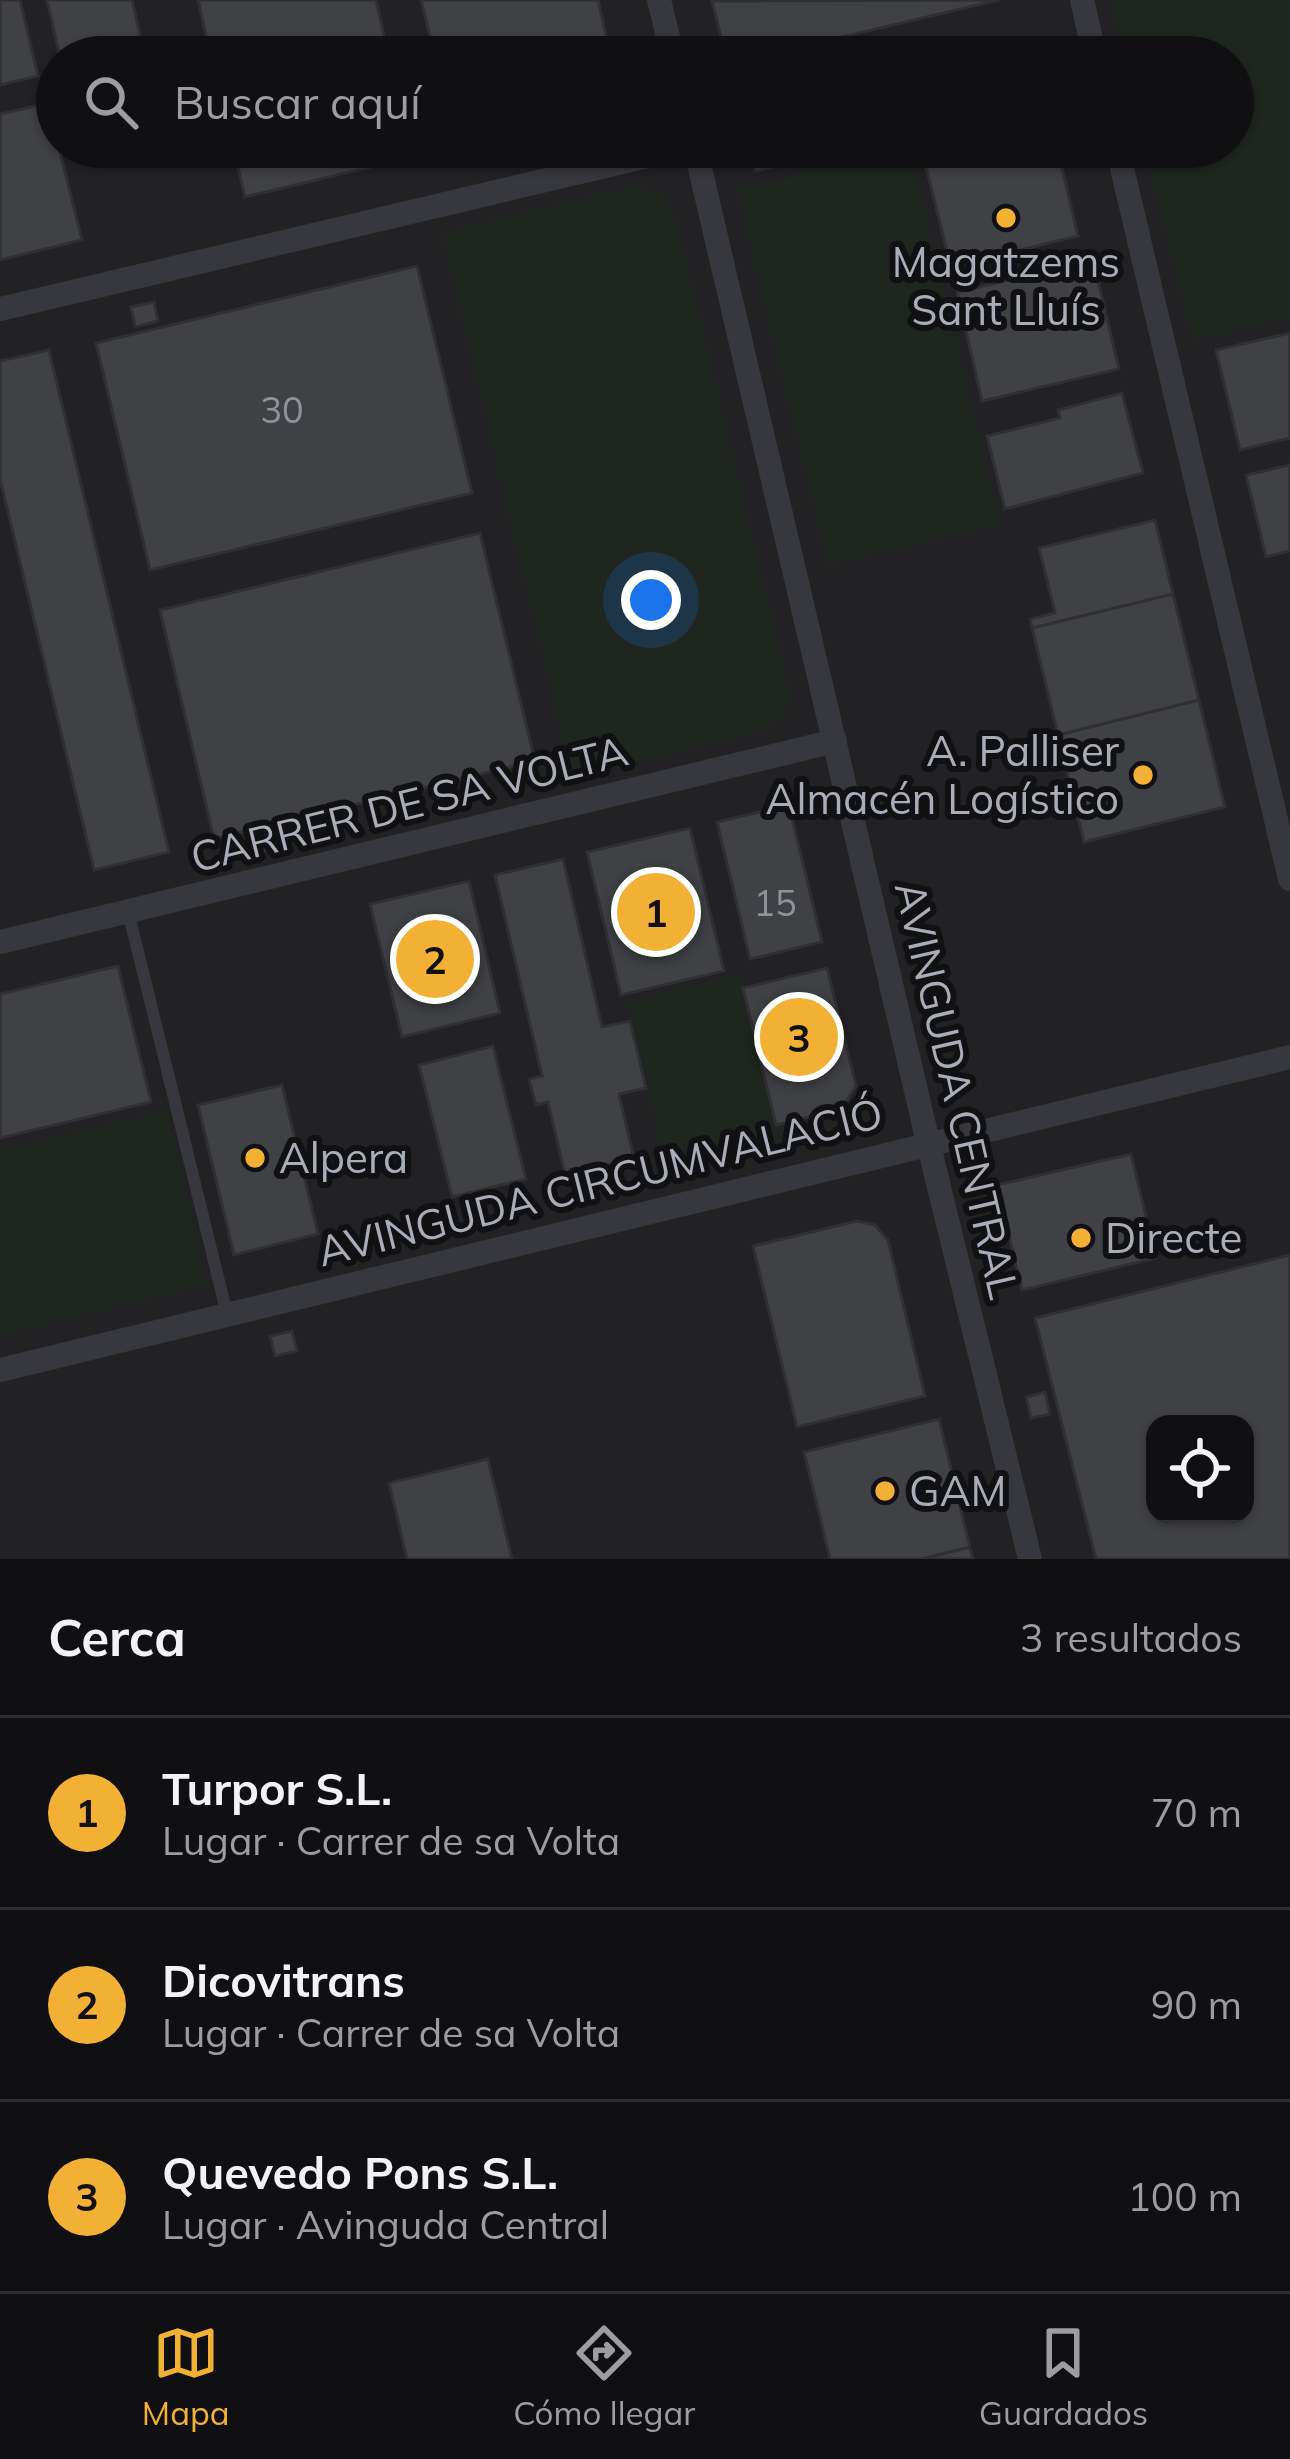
<!DOCTYPE html>
<html lang="es">
<head>
<meta charset="utf-8">
<style>
	:root { --surface:#101012; --page:#1e1e20; --text:#f1f3f6; --muted:#9c9d9f; --line:#303032; --accent:#f2b134 }
	body { margin:0; font-family:Mulish,sans-serif; background:var(--page); color:var(--text) }
	.controls { position:absolute; right:36px; bottom:36px; display:grid; overflow:hidden; border-radius:24px; box-shadow:0 3px 9px #0004 }
	.controls button { width:108px; height:108px; display:grid; place-items:center; padding:0; border:0; border-bottom:3px solid var(--line); background:var(--surface); color:var(--text); font:60px sans-serif }
	.you { position:absolute; left:651px; top:600px; width:42px; height:42px; margin:-30px; border:9px solid #fff; border-radius:50%; background:#1a73e8; box-shadow:0 0 0 18px #1a73e833 }
	.badge { display:grid; place-items:center; width:78px; height:78px; border-radius:50%; background:var(--accent); color:#111; font-size:39px; font-weight:700 }
	.pin { position:absolute; translate:-50% -50%; border:6px solid #fff; box-shadow:0 3px 12px #0006 }
	.list { margin:0; padding:0; list-style:none }
	h2 { display:flex; justify-content:space-between; align-items:center; height:156px; margin:0; padding:0 48px; font-size:51px }
	h2 small { font-size:39px; font-weight:400; color:var(--muted) }
	.list li { display:grid; grid-template-columns:78px 1fr auto; gap:36px; align-items:center; box-sizing:border-box; height:192px; padding:0 48px; border-top:3px solid var(--line) }
	.list b { display:block; font-size:45px; white-space:nowrap }
	.list p { margin:0; font-size:39px; white-space:nowrap; color:var(--muted) }
	.list em { font-size:39px; font-style:normal; color:var(--muted) }
	.icon { flex:none; width:66px; height:66px; fill:none; stroke:currentColor; stroke-width:2; stroke-linecap:round; stroke-linejoin:round }
	.map { position:relative; flex:none; width:1290px; height:1559px; overflow:hidden }
	.search { position:absolute; background:var(--surface); box-shadow:0 3px 9px #0004; left:36px; right:36px; top:36px; height:132px; display:flex; align-items:center; gap:30px; box-sizing:border-box; padding:0 42px; border-radius:66px; color:var(--muted); font-size:45px }
	.sheet { height:732px; background:var(--surface) }
	nav { display:flex; justify-content:space-around; align-items:center; box-sizing:border-box; height:168px; border-top:3px solid var(--line); background:var(--surface); font-size:33px; color:var(--muted) }
	nav a { display:grid; justify-items:center; gap:6px }
	nav .on { color:var(--accent) }
	.map>svg:first-child { display:block }
	.built { fill:#222225; fill-rule:evenodd }
	.green { fill:#1e261f }
	.building { fill:#404145; stroke:#303034; stroke-width:3; fill-rule:evenodd }
	.lines { fill:none; stroke-linecap:round; stroke-linejoin:round }
	.service { stroke:#37383d; stroke-width:12 }
	.minor { stroke:#37383d; stroke-width:24 }
	.poi-dot { fill:#f2b134; stroke:#111113; stroke-width:4.5 }
	.labels { text-anchor:middle; stroke-width:12; stroke-linejoin:round; paint-order:stroke }
	.number-label { font-size:36px; fill:#8e929b }
	.poi-label { font-size:42px; fill:#a8adb8; stroke:#111113; text-anchor:start }
	.street-label { font-size:42px; fill:#a8adb8; stroke:#111113 }
</style>
</head>
<body>
<div class="map">
<svg width="1290" height="1559" viewBox="0 0 1290 1559">
	<rect width="100%" height="100%" fill="#161618"/>
	<path class="built" d="M0,0h1290v1559h-1290zM57,57h1176v90h-1176zM1155,1424h90v90h-90z"/>
	<path class="green" d="M1110,0h180v317l-98,24 -47,-194h88v-90h-109z
		M909,147l92,377 -173,42 -91,-377z
		M636,186l28,10 9,13 117,483c-3,20 -8,29 -25,39l-193,47 -130,-545z
		M739,973l42,173 -112,27 -41,-172z
		M167,1111l40,173 -207,51v-185z"/>
	<path class="building" d="M0,0h20l18,76 -38,9z
		M47,0h85l13,56 -85,1z
		M198,0h178l13,57h-178z
		M421,0h177l13,57h-176z
		M999,0l-242,57h-31l-14,-56z
		M48,103l34,137 -82,20v-146z
		M233,147h178l2,10 -168,40z
		M750,147h105l-99,24z
		M974,147h83l21,89 -127,31 -27,-108z
		M1093,260l26,109 -137,32 -25,-109z
		M417,266l55,227 -322,77 -54,-227z
		M154,302l4,19 -23,6 -4,-20z
		M1290,333v105l-50,12 -24,-100z
		M49,350l120,502 -75,18 -94,-391v-118z
		M1122,393l21,80 -138,36 -18,-73 73,-18 -2,-8z
		M1290,465v86l-24,6 -20,-82z
		M1155,520l18,74 -141,34 -2,-9 25,-6 -16,-65z
		M480,533l55,228 -195,47 2,7 -16,4 -2,-7 -110,27 -54,-229z
		M1173,594l26,106 -141,35 -26,-107z
		M1199,700l26,107 -141,35 -26,-107z
		M789,805l33,137 -72,17 -33,-137z
		M275,824l6,23 -20,5 -6,-23z
		M690,828l34,143 -103,24 -34,-143z
		M563,859l39,168 28,-6 16,67 -27,6 15,65 -69,16 -17,-73 -12,3 -7,-26 13,-3 -47,-201z
		M469,881l31,132 -98,24 -32,-133z
		M118,966l33,136 -151,36v-144z
		M827,968l29,118 -14,23 -66,16 -33,-137z
		M493,1046l33,133 -74,18 -33,-132z
		M282,1085l36,149 -84,21 -36,-150z
		M1131,1154l25,104 -134,32 -25,-105z
		M857,1221l18,4 13,15 37,156 -128,31 -44,-181z
		M1290,1255v304h-194l-61,-241zM1155,1424h90v90h-90z
		M292,1331l5,20 -22,5 -5,-20z
		M1045,1392l5,22 -19,4 -5,-21z
		M939,1419l31,128 -48,12h-92l-26,-107z
		M488,1459l24,100h-105l-18,-76z
		M970,1547l3,12h-51z"/>
	<g class="lines">
		<path class="service" d="M128,911l99,403"/>
		<path class="minor" d="M659,0l14,57
			M1082,0l13,57
			M695,147l233,995 102,417
			M1117,147l173,732
			M0,309l686,-162
			M0,942l835,-201
			M0,1370l1290,-313"/>
	</g>
	<g class="poi-dot">
		<circle cx="1006" cy="218" r="12"/>
		<circle cx="1143" cy="775" r="12"/>
		<circle cx="255" cy="1158" r="12"/>
		<circle cx="1081" cy="1238" r="12"/>
		<circle cx="885" cy="1491" r="12"/>
	</g>
	<g class="labels">
		<g class="number-label">
			<text x="282" y="423">30</text>
			<text x="775" y="916">15</text>
		</g>
		<g class="poi-label">
			<text x="1006" y="277" text-anchor="middle">Magatzems<tspan x="1006" dy="48">Sant Lluís</tspan></text>
			<text x="1119" y="766" text-anchor="end">A. Palliser<tspan x="1119" dy="48">Almacén Logístico</tspan></text>
			<text x="279" y="1173">Alpera</text>
			<text x="1105" y="1253">Directe</text>
			<text x="909" y="1506">GAM</text>
		</g>
		<g class="street-label">
			<text transform="translate(409 804) rotate(-14)" y="15">CARRER DE SA VOLTA</text>
			<text transform="translate(957 1090) rotate(77)" y="15">AVINGUDA CENTRAL</text>
			<text transform="translate(600 1182) rotate(-14)" y="15">AVINGUDA CIRCUMVALACIÓ</text>
		</g>
	</g>
</svg>
<div class="controls">
<button><svg class="icon" aria-label="locate" viewBox="0 0 24 24"><circle cx="12" cy="12" r="6"/><path d="M12 2v4M12 18v4M2 12h4M18 12h4"/></svg></button>
</div>
<div class="you"></div>
<div class="pin badge" style="left:656px;top:912px">1</div>
<div class="pin badge" style="left:435px;top:959px">2</div>
<div class="pin badge" style="left:799px;top:1037px">3</div>
<div class="search"><svg class="icon" aria-label="search" viewBox="0 0 24 24"><circle cx="10" cy="10" r="6"/><path d="M15 15l6 6"/></svg>Buscar aquí</div>
</div>
<section class="sheet">
<h2>Cerca<small>3 resultados</small></h2>
<ul class="list">
<li><span class="badge">1</span><div><b>Turpor S.L.</b><p>Lugar · Carrer de sa Volta</p></div><em>70 m</em></li>
<li><span class="badge">2</span><div><b>Dicovitrans</b><p>Lugar · Carrer de sa Volta</p></div><em>90 m</em></li>
<li><span class="badge">3</span><div><b>Quevedo Pons S.L.</b><p>Lugar · Avinguda Central</p></div><em>100 m</em></li>
</ul>
</section>
<nav>
<a class="on"><svg class="icon" aria-label="map" viewBox="0 0 24 24"><path d="M3 6l6-2 6 2 6-2v14l-6 2-6-2-6 2zM9 4v14M15 6v14"/></svg>Mapa</a>
<a><svg class="icon" aria-label="directions" viewBox="0 0 24 24"><path d="M12 3l9 9-9 9-9-9zM9 14v-3h6M13 9l2 2-2 2"/></svg>Cómo llegar</a>
<a><svg class="icon" aria-label="saved" viewBox="0 0 24 24"><path d="M7 4h10v16l-5-4-5 4z"/></svg>Guardados</a>
</nav>
</body>
</html>
